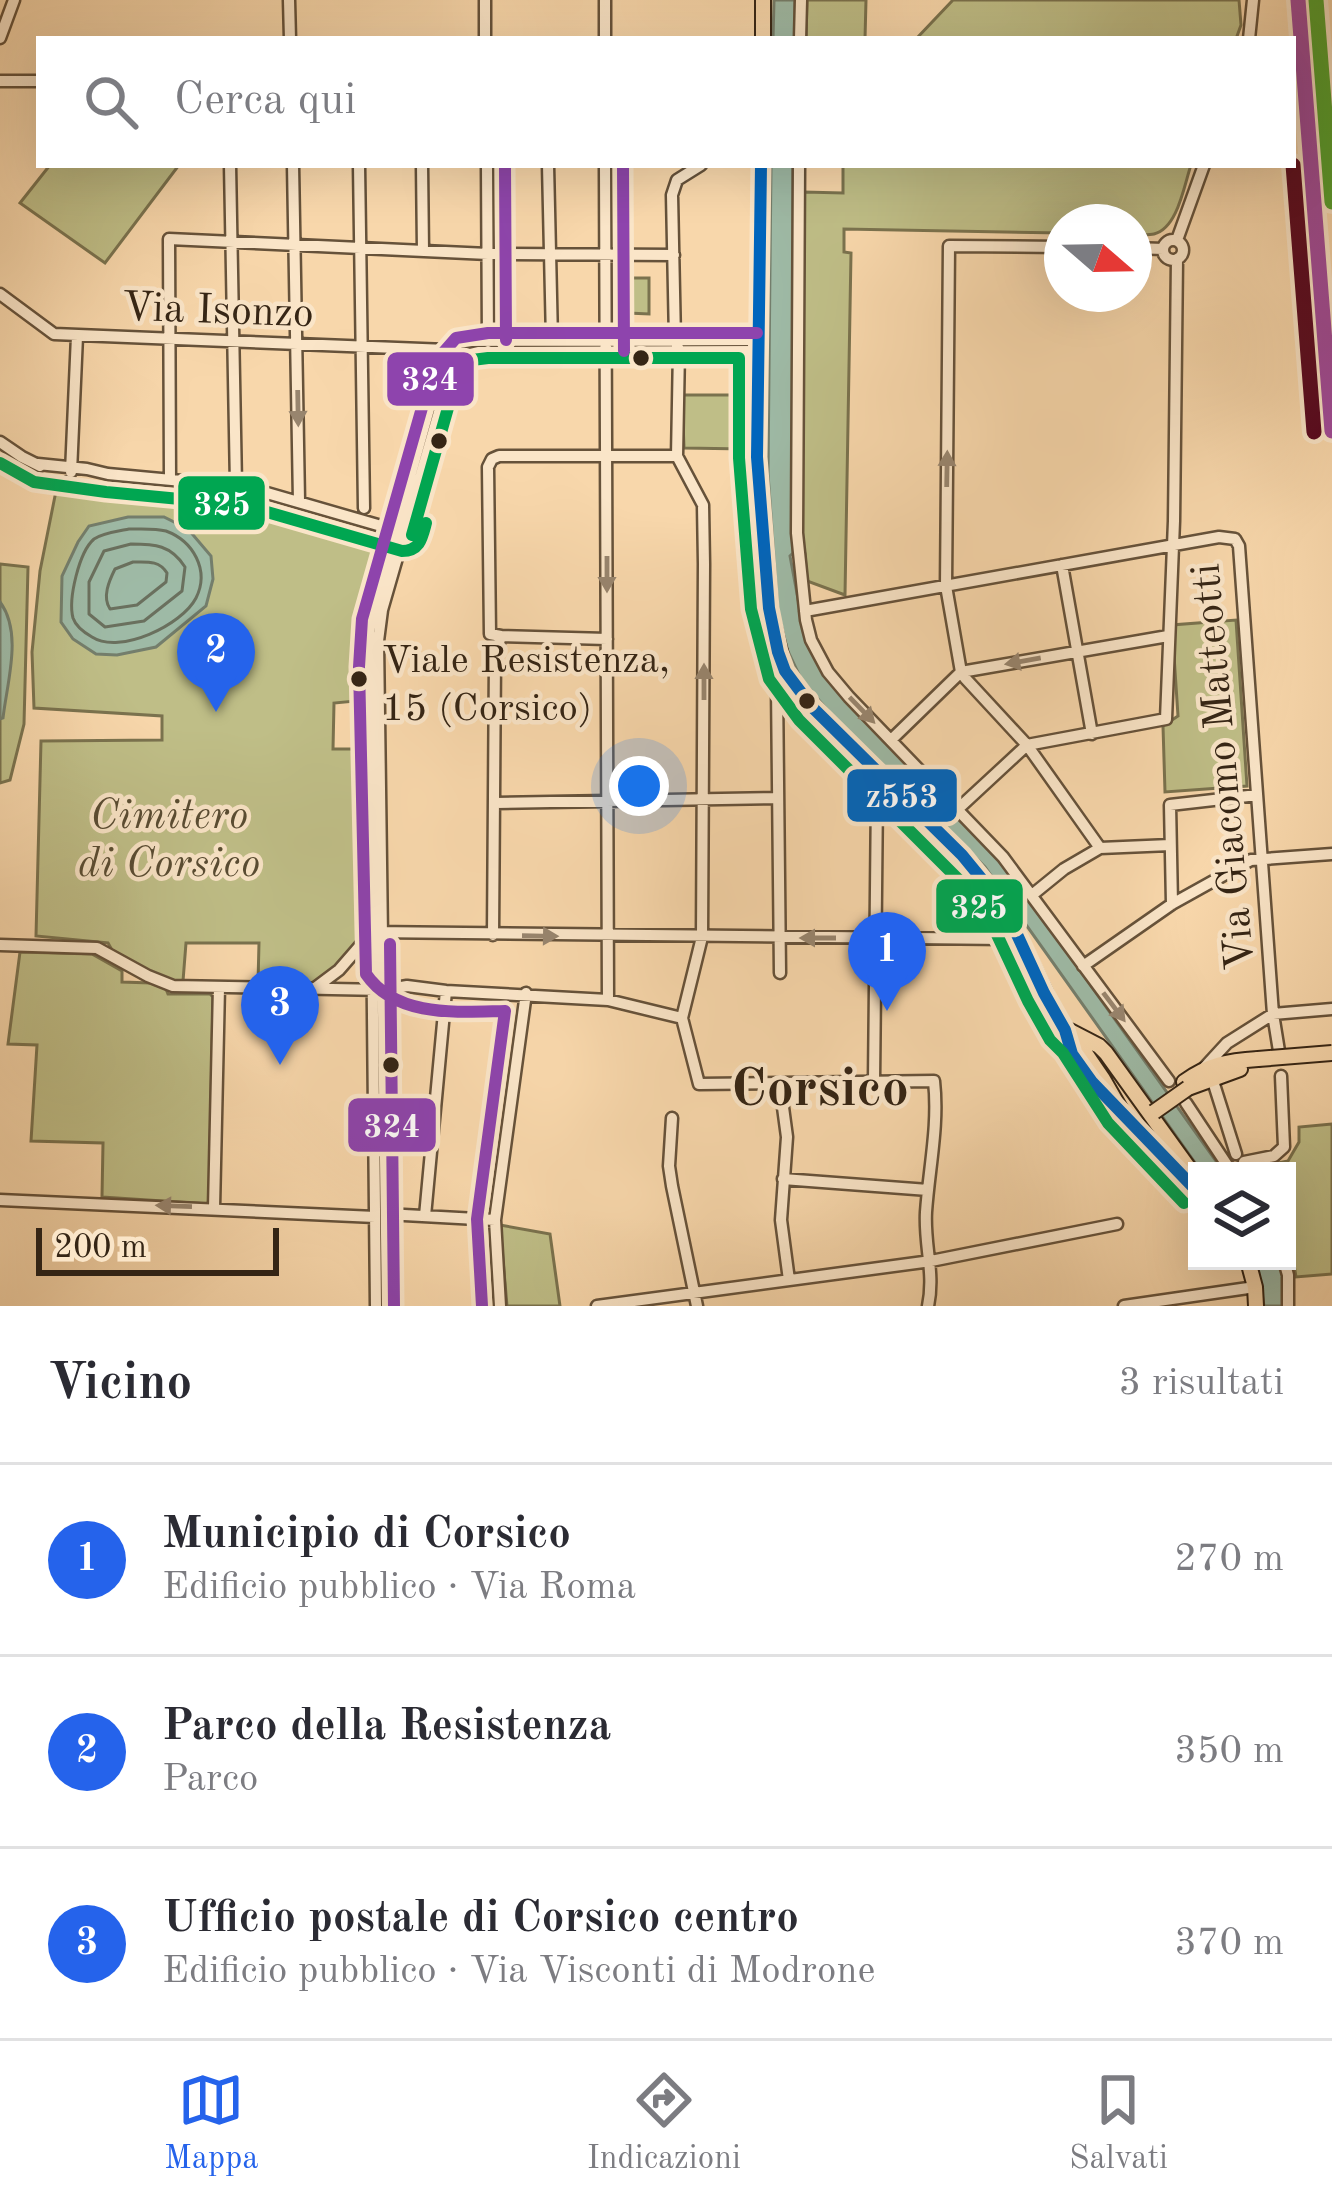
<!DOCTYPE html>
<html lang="it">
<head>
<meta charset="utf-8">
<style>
	:root { --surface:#fff; --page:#f2f2f3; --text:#2b2b33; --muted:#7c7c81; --line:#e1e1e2; --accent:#2563eb }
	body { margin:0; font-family:"Old Standard TT",serif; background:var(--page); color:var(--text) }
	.controls { position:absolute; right:36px; bottom:36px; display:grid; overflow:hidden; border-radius:0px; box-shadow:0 12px 48px #0002 }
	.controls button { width:108px; height:108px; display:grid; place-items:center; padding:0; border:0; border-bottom:3px solid var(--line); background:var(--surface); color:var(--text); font:60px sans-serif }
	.compass { position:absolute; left:1044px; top:204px; width:108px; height:108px; border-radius:50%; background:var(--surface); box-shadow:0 12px 48px #0002; rotate:110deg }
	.scale { position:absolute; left:36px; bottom:30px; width:243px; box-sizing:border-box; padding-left:12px; border:6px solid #352515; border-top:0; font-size:33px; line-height:42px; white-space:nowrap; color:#352515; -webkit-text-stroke:9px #fae5c8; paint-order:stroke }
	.you { position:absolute; left:639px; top:786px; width:42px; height:42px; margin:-30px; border:9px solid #fff; border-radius:50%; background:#1a73e8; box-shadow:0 0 0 18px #1a73e833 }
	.badge { display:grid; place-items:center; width:78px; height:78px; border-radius:50%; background:var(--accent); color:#fff; font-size:39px; font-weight:700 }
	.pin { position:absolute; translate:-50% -99px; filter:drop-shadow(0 3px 6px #0008) }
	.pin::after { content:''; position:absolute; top:63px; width:42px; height:36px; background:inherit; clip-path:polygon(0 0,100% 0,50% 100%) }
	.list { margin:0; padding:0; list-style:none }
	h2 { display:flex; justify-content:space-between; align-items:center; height:156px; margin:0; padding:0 48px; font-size:51px }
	h2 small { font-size:39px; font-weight:400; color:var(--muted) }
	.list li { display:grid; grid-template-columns:78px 1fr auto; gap:36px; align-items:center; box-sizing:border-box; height:192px; padding:0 48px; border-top:3px solid var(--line) }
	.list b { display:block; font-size:45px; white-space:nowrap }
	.list p { margin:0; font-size:39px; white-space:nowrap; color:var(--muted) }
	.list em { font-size:39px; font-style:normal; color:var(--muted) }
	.icon { flex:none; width:66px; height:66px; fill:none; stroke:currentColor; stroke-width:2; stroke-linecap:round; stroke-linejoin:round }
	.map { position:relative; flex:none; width:1332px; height:1306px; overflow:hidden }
	.search { position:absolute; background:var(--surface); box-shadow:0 12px 48px #0002; left:36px; right:36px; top:36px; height:132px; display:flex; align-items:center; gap:30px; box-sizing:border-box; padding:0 42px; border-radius:0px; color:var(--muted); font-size:45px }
	.sheet { height:732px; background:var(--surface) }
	nav { display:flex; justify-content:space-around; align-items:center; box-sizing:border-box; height:168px; border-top:3px solid var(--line); background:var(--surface); font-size:33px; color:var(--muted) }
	nav a { display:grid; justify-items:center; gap:6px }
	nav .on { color:var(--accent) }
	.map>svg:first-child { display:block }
	.green { fill:#bfbe87; stroke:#7a724e; stroke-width:3 }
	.water { fill:#9ebaa6; stroke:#747e6c; stroke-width:3 }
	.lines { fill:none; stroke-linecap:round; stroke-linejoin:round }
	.shore { stroke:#6a705e; stroke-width:3 }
	.minor-casing { stroke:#66523a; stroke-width:15 }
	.major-casing { stroke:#352515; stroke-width:18 }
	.minor { stroke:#fae5c8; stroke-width:10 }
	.major { stroke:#f8d7ab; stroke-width:14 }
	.major-bridge-casing { stroke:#352515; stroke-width:18; stroke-linecap:butt }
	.major-bridge { stroke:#f8d7ab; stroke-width:14 }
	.bus-1-casing { stroke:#fae5c8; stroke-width:21 }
	.bus-2-casing { stroke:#fae5c8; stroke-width:21 }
	.bus-3-casing { stroke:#fae5c8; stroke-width:21 }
	.bus-1 { stroke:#0065bd; stroke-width:12 }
	.bus-2 { stroke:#00a651; stroke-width:12 }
	.bus-3 { stroke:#8e44ad; stroke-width:12 }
	.rail-1-casing { stroke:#fae5c8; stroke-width:24 }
	.rail-2-casing { stroke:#fae5c8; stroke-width:24 }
	.rail-3-casing { stroke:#fae5c8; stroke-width:24 }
	.rail-1 { stroke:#a0499a; stroke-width:15 }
	.rail-2 { stroke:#56061f; stroke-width:15 }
	.rail-3 { stroke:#52a22e; stroke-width:15 }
	.oneway { fill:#98856e }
	.bus-dot { fill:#352515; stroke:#fae5c8; stroke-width:4.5 }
	.labels { text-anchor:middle; stroke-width:9; stroke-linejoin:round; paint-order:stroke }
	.bus-label { font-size:39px; fill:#352515; stroke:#fae5c8; text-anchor:start }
	.street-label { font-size:42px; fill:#352515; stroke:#fae5c8 }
	.park-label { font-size:42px; font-style:italic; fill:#584b32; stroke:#fae5c8 }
	.district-label { font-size:54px; font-weight:bold; fill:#352515; stroke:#fae5c8 }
	.line-badge { stroke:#fae5c8; stroke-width:4.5 }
	.badge-label { font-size:33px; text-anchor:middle; font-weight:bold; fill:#fff }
</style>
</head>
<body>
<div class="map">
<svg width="1332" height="1306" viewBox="0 0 1332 1306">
	<rect width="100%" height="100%" fill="#f8d7ab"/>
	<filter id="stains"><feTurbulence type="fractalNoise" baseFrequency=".00167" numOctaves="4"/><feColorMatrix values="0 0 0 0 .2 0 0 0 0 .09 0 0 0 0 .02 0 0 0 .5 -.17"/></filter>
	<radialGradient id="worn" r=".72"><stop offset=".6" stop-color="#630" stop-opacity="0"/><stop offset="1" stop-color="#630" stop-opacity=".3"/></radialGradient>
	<path class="green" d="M807,0h59l-1,39h-59z
		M953,0h286l2,25 -5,14h-320z
		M50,165h129l-74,98 -85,-60z
		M843,165h348c-7,20 -13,63 -37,69 -4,1 -16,1 -20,0v-12h-72v11l-218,-4v23l7,1 -6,342 -38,-14 -2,-27 -5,-20 4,-342 39,1z
		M628,278h21v36l-21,-1z
		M682,395h65l-2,54 -61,-1z
		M58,481l177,14 146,44 -23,80 -2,82 -22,2 -1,46h29l1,190 -29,31 -23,17 -53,-4 1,-40h-73l-3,38h-17l-54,-31 -4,-7 -72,-7 5,-195 121,-1v-24l-128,-8 -2,-56 8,-81z
		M0,564l28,3 -4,157 -14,56 -10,3z
		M1236,620l11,166 -82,6 -2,-66 15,-10 -6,-91z
		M20,952l72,2 30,17v11l29,1 15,6 2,5h42l3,3 -4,207 -107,-7 1,-54 -72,-2 6,-96 -29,-1z
		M1332,1124v150l-36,3 -5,-31 -4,-7v-68h-37l3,-3 35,-7 11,-19v-15z
		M500,1225l50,9 10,72h-53z"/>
	<path class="water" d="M774,0h21v39h-22z
		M771,165h22v388l-3,3 14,75 8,17 190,213 221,310h-22l-216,-304 -156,-155 -28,-33 -16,-34 -7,-33 -10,-138z
		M128,517h36l24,12 23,27 2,23 -7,27 -50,41 -39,8 -21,-1 -23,-15 -12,-17 1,-46 16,-34 11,-16z
		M0,602c23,31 7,80 3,116l-3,1z
		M1257,1261h21l4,10 2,35h-20z"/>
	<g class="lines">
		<path class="shore" d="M129,529c12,0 26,-1 37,2 27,10 44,39 30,67 -14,27 -76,57 -104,39 -7,-4 -16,-10 -19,-19 -5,-19 6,-66 21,-79 9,-6 25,-8 35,-10z
			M131,544c24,0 40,1 54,23l-3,24 -38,30 -39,6 -16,-13v-32l15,-31z
			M133,562c14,0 26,-2 34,11l-1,9 -29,23 -27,4c-8,-12 -1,-28 5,-40z"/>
		<g class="minor-casing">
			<path id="minor" d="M289,0l1,39
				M485,0v39
				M605,0v39
				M0,38l14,-38
				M800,39l1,-39
				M1249,39l4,-39
				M0,81h39
				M230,165l6,320
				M293,165l6,336
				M359,165l5,343
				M422,165l1,86
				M487,165l1,177
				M548,165l4,175
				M605,165l3,835
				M701,165l-24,15 -5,15 3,145 4,10 -2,106 26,49 1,59 -2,373 -20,81 17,66 235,-3c5,44 -5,87 -8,131 -2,33 9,61 2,94
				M799,165l-2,368 9,87 5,20 17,32 21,25 154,160 166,224
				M1177,240l27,-75
				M1163 250a10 10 0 1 1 20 0a10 10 0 1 1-20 0Z
				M1062,247l-113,-1 -3,340 15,86 4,6 62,67 73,103
				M1134,248l29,1
				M0,294l54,40 393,16
				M0,442l22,15 18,9
				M38,464l49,5 21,5 138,13 156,45
				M71,472l6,-136
				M170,479l-1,-240 319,15 186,1
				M1062,565l30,169
				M805,611l414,-74 16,2 4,7 34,468 6,37
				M501,636l-11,-2 -2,-167 4,-8 7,-3h178
				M501,636l106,3
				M891,740l70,-68 207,-36
				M496,803l282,-5
				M959,808l68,-63 139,-26 8,-198 3,-262
				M1032,895l32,-26 36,-21 70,-3
				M1172,904l-2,-99 87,-10
				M493,935l2,-278 6,-21
				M0,945l97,3 51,28 25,10 211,4 23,-4 39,5 162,9 74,18
				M1083,966l89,-62 79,-44 81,-6
				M780,973l-3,-286 8,-16
				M315,988l24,-18 33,-38 632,7 14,-4
				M1204,1068l23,-25 46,-29 59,-5
				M1212,1078l24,76
				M874,1081l3,-287 4,-19
				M780,1085l7,52 -6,83 8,60
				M1186,1103l45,68
				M672,1118l-3,48 3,20 25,120
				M1244,1162l30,-6 10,-9 -3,-71
				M783,1179l145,11
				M0,1200l375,17
				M214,1208l5,-221
				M386,1214l109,6
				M425,1216l21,-225
				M1284,1261l4,14v31
				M376,1306l-7,-675 4,-23 71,-252 6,-10 13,-5 294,-1
				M387,1306l-9,-665 4,-31 70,-243 9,-11 17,-4 279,-1
				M500,1306l-5,-86 31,-227
				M597,1306l334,-45 186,-37
				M1124,1306l131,-19"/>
		</g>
		<g class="major-casing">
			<path id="major" d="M763,39v-39
				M761,165l-4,292 12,151 16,63 27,36 150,148 32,39 24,41 33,70 14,25 12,11 26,38 19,33
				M1065,1030l7,24 20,28 105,109
				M1070,1031l29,15 7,7 85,118 6,12
				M1184,1082c25,-18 44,-21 74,-23
				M1188,1088l52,-19
				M1248,1261l7,26 1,19"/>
		</g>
		<use href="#minor" class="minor"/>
		<use href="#major" class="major"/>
		<g class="major-bridge-casing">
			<path id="major-bridge" d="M1258,1059l74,-6
				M1154,1112l34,-24"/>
		</g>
		<use href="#major-bridge" class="major-bridge"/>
		<g class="bus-1-casing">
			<path id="bus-1" d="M761,165l-4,292 12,151 9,44 7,19 27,36 150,148 32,39 14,21 36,78 21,37 7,24 20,28 105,109"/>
		</g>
		<g class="bus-2-casing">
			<path id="bus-2" d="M0,463l34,19 72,10 137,13 159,46c18,0 20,-13 24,-28
				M412,535l47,-166 5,-8 24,-3h251v100l12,151 18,70 30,41 165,165 28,39 36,77 22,39 13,13 45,70 76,80"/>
		</g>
		<g class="bus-3-casing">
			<path id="bus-3" d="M505,165l1,175
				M623,165l1,186
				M390,944l4,362
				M482,1306l-5,-87 28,-208c-47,1 -109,7 -139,-37l-7,-307 3,-48 73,-257 21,-24 32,-5h269"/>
		</g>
		<use href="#bus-1" class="bus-1"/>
		<use href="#bus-2" class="bus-2"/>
		<use href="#bus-3" class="bus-3"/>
		<g class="rail-1-casing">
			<path id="rail-1" d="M1298,0l34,431"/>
		</g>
		<g class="rail-2-casing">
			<path id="rail-2" d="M1293,165l21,267"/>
		</g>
		<g class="rail-3-casing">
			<path id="rail-3" d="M1316,0l16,202"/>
		</g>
		<use href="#rail-1" class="rail-1"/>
		<use href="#rail-2" class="rail-2"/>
		<use href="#rail-3" class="rail-3"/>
	</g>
	<defs><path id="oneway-solid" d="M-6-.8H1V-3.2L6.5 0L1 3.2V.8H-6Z" transform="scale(3)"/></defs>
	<g class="oneway">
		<use href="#oneway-solid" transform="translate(298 408) rotate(89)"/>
		<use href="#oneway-solid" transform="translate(947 469) rotate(-89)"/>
		<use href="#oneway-solid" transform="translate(607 574) rotate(90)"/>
		<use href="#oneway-solid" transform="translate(1023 661) rotate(170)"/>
		<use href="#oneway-solid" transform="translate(704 682) rotate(-90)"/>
		<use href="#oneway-solid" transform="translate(862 710) rotate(46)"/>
		<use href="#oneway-solid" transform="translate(540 936) rotate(1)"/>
		<use href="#oneway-solid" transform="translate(818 938) rotate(180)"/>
		<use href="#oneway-solid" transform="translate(1114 1007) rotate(53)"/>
		<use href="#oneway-solid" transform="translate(174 1206) rotate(-178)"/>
	</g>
	<g class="bus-dot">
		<circle cx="641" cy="358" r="10"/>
		<circle cx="439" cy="441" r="10"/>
		<circle cx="359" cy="679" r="10"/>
		<circle cx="807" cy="701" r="10"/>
		<circle cx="391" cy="1065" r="10"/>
	</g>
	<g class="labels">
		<g class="bus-label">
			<text x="382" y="672">Viale Resistenza,<tspan x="382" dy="48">15 (Corsico)</tspan></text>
		</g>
		<g class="street-label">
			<text transform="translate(218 308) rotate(2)" y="15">Via Isonzo</text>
			<text transform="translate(1221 767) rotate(-95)" y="15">Via Giacomo Matteotti</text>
		</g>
		<g class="park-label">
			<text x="169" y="828">Cimitero<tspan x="169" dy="48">di Corsico</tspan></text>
		</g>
		<g class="district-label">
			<text x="820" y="1105">Corsico</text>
		</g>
	</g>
	<g class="line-badge">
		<rect x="385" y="350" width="91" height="58" rx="12" fill="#8e44ad"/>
		<rect x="176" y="474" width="91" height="58" rx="12" fill="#00a651"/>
		<rect x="845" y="767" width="114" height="57" rx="12" fill="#0065bd"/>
		<rect x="934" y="877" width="91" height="58" rx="12" fill="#00a651"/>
		<rect x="346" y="1096" width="92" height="58" rx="12" fill="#8e44ad"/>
	</g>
	<g class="badge-label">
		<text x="430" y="390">324</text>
		<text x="222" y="515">325</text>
		<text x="902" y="807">z553</text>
		<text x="979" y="918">325</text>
		<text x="392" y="1137">324</text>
	</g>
	<rect width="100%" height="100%" filter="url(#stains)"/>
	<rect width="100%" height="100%" fill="url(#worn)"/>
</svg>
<div class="controls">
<button><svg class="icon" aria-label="layers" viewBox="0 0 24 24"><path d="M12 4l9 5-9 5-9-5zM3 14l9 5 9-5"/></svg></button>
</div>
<svg class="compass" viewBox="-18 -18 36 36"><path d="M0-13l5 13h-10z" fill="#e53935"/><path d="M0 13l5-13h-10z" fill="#7c7c81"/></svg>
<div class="scale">200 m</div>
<div class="you"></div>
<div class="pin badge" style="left:887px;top:1011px">1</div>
<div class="pin badge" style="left:216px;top:712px">2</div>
<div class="pin badge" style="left:280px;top:1065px">3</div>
<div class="search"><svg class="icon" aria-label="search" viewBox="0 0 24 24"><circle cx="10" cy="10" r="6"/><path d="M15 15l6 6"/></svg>Cerca qui</div>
</div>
<section class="sheet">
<h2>Vicino<small>3 risultati</small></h2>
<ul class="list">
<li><span class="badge">1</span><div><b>Municipio di Corsico</b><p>Edificio pubblico · Via Roma</p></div><em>270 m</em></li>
<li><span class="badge">2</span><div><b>Parco della Resistenza</b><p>Parco</p></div><em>350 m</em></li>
<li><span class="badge">3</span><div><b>Ufficio postale di Corsico centro</b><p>Edificio pubblico · Via Visconti di Modrone</p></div><em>370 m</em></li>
</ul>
</section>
<nav>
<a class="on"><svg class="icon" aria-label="map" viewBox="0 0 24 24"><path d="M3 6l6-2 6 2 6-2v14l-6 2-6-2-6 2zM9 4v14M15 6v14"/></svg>Mappa</a>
<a><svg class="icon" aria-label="directions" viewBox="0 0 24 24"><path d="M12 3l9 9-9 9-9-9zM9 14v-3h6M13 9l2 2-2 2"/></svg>Indicazioni</a>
<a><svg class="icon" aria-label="saved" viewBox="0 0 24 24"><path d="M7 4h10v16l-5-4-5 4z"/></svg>Salvati</a>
</nav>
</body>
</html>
